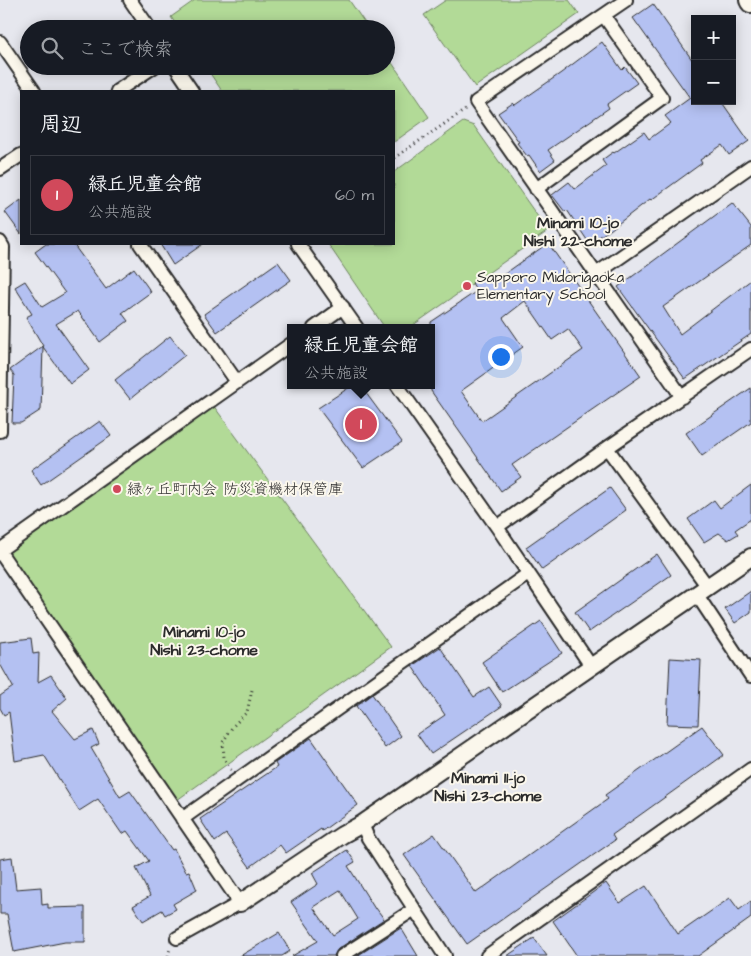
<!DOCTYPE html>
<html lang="ja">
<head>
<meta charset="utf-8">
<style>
	:root { --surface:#171b24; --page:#20242c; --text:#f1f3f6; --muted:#9ea1a6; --line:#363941; --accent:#d1495b }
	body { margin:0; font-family:"Architects Daughter","Klee One",sans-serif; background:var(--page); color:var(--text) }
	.controls { position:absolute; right:15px; top:15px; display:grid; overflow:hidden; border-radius:0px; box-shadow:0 2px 12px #0003 }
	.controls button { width:45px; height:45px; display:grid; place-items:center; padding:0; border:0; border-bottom:1px solid var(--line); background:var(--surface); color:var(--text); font:25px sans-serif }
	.you { position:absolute; left:500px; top:356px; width:18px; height:18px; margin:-12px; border:4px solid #fff; border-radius:50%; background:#1a73e8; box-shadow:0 0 0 8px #1a73e833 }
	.badge { display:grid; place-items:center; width:32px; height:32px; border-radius:50%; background:var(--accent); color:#fff; font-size:16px; font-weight:700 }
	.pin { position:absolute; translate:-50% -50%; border:2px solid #fff; box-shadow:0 1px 5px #0006 }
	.popup { position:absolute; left:287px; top:324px; width:148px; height:65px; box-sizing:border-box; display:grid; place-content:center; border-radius:0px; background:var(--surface); filter:drop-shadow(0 1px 4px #0005); font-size:16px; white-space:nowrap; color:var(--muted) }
	.popup b { font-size:19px; color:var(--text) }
	.popup::after { content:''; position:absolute; left:50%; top:100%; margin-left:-10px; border:10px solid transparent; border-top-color:var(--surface) }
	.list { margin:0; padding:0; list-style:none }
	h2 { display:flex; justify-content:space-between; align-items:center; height:65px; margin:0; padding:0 20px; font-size:21px }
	h2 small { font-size:16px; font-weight:400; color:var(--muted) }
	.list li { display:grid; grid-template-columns:32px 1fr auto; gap:15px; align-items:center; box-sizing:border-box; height:80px; margin:0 10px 10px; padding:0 10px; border:1px solid var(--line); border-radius:0px }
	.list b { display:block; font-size:19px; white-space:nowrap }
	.list p { margin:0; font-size:16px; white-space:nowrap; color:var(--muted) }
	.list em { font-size:16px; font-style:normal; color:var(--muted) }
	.icon { flex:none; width:28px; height:28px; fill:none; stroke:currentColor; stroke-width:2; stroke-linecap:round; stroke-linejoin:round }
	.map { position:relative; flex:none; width:751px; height:956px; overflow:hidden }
	.search { position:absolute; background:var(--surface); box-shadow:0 2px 12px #0003; left:20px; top:20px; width:375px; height:55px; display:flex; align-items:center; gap:12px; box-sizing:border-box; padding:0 18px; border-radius:28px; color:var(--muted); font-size:19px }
	.panel { position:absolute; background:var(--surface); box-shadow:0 2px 12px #0003; left:20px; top:90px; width:375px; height:155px; border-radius:0px }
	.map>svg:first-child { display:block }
	.green { fill:#b2da97; stroke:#6e8261 }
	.building { fill:#b4c1f2; stroke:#2b2b2b; fill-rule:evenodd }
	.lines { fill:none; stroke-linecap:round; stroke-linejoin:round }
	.minor-casing { stroke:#2b2b2b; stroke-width:16 }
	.tertiary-casing { stroke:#2b2b2b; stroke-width:20 }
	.primary-casing { stroke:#2b2b2b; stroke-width:24 }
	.path { stroke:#2b2b2b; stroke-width:3; stroke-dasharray:1 4; stroke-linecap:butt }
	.minor { stroke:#fbf7ec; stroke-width:12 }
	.tertiary { stroke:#fbf7ec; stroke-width:16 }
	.primary { stroke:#fbf7ec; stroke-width:20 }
	.poi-dot { fill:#d1495b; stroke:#fbf7ec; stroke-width:2 }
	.labels { text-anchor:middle; stroke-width:4; stroke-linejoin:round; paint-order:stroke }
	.poi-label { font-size:15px; fill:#2b2b2b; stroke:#fbf7ec; text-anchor:start }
	.neighbourhood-label { font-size:16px; font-weight:bold; fill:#2b2b2b; stroke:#fbf7ec }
</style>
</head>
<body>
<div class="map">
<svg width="751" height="956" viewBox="0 0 751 956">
	<rect width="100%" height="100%" fill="#e6e7ee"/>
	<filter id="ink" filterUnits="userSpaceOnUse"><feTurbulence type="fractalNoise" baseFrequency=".02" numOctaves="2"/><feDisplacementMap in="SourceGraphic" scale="10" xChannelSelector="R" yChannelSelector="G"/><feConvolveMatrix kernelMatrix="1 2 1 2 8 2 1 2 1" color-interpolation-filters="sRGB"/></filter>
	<g filter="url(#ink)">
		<path class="green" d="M195,0h154l20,29h-190l-8,-12z
			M446,0h123l10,14 -104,73 -51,-72z
			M386,54l43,63 -35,25v-51h-172l-17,-25h181z
			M463,122l11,4 74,105 -139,97h-24l-57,-84h66v-72z
			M210,401l181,246 -214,153 -171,-235 3,-18z"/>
		<path class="building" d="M653,4l42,60v37h26l28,40 -20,14 -7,-10 -22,15 2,3 -51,37 -1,-1 -40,31 -21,13 -22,-33 -2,2 -13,-17 17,-13 6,7 31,-23 -4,-6 11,-8 1,1 30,-21 5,7 22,-16 -6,-7 25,-18 -57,-80z
			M602,42l20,28 3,-3 12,16 -30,21 2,4 -61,42 7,10 -15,11 -11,-16 -2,1 -10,-13 2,-1 -21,-29 15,-10 2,2 46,-32z
			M21,200v34l-16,-22z
			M732,203l19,24v18l-88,62 17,27 71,-54v54l-66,45 -67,-92z
			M548,243l93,133 -129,89 9,12 -20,14 -70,-100v-69l46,-31 -5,-8 14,-9 6,9zM525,301l27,39 16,-11 15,21 -101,71 -21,-30 62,-44 -20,-29z
			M46,244h27l33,45 28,-21 17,24 -29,21 6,8 -28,21 -22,-31 -22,13 33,46 -19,14 -27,-37 -2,63 -20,13h-9l2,-48 -4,-5 33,-24 -17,-29 6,-3 -17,-27 10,-6 17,26 23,-14 -30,-41z
			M160,244h43l-30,21z
			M278,262l13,18 -74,52 -13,-18z
			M170,336l15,19 -55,44 -15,-19z
			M353,385h7l42,57 -39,26 -45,-60z
			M751,388v34l-49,34 -16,-23z
			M100,421l11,15 -70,49 -10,-15z
			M751,485v34l-16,11 3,4 -10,6 -9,-7 -15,9 -16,-23 26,-19 6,8z
			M610,488l16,22 -84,60 -16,-23z
			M657,554l14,21 -82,57 -14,-20z
			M751,591v21l-16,11 -10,-14z
			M541,621l21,32 -60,39 -20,-30z
			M31,638l2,16 6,-1 -1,29 13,-7 16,23 -15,13 23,28 18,-9 6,14 -8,4 29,49 10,-6 42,59 2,-1 12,23 3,-1 8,19 -24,14 3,5 -11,6 -3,-5 -19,11 -10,-15 17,-10 -14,-28 13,-7 -22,-30 -5,3 -24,-35 -19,12 -35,-56 -29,6 -6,-49 -5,3 -4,-7v-12l13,-9 -13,-23v-22z
			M440,647l34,50 15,-10 13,19 -71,48 -14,-20 28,-19 -33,-49z
			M670,658l31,2 -3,65 -31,-1z
			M372,694l29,42 -16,12 -29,-42z
			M702,726l22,29 -112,80 3,5 -148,104 -63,-89 30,-21 42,59 132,-94 -3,-4z
			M311,738l47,67 -36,26 -1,-2 -35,24 -6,-8 -30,22 -24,-33 -11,8 -15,-23 77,-52 -2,-4z
			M347,850l8,12 -7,4 27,43 1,-1 8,11 -46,30 -4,7h-42l26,-15 -27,-39 27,-18 -6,-11zM340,890l18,29 -25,16 -20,-28z
			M12,857l4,32 25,-2 1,18 6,-1v4l37,-1v35h-20l-51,10 -7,-38h-7v-55z
			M606,883l14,20 26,-17 32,48 52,-36 9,12 12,-9v17l-53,38h-121l-24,-35z
			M401,928l17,28h-61l36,-23z
			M279,933l11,18 -8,5h-42z
			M534,938l13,18h-40z"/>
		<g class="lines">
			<g class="minor-casing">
				<path id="minor" d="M130,0l20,29
					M626,0l-150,102 206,295
					M0,42l34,49
					M175,66l17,25
					M117,91l38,-25
					M0,169l21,-14
					M536,189l126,-91 -58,-82
					M0,242l3,5 -3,184
					M140,244l97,138
					M298,244l59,84
					M596,274l155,-108
					M314,328l29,-21
					M397,385l100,142 94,139
					M607,448l101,139
					M497,527l110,-79 144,-99
					M0,550l291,-206
					M0,552l240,351 -63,35
					M697,595l54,81
					M182,819l346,-245
					M362,824l6,14 77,118
					M342,956l71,-46
					M487,956l264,-187"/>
			</g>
			<g class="tertiary-casing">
				<path id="tertiary" d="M240,903l102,-68 20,-11 389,-267"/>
			</g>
			<g class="primary-casing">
				<path id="primary" d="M750,0l1,2"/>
			</g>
			<path class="path" d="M394,158l71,-48
				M231,770l-7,-12 -1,-16 10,-16 14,-14 5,-22
				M168,956l2,-7"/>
			<use href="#minor" class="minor"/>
			<use href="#tertiary" class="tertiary"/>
			<use href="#primary" class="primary"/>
		</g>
	</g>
	<g class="poi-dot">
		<circle cx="467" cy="286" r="5"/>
		<circle cx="117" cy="489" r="5"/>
	</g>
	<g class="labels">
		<g class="poi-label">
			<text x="477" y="282">Sapporo Midorigaoka<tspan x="477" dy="17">Elementary School</tspan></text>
			<text x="127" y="494">緑ヶ丘町内会 防災資機材保管庫</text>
		</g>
		<g class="neighbourhood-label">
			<text x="578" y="228">Minami 10-jo<tspan x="578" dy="18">Nishi 22-chome</tspan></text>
			<text x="204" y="637">Minami 10-jo<tspan x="204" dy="18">Nishi 23-chome</tspan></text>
			<text x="488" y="783">Minami 11-jo<tspan x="488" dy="18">Nishi 23-chome</tspan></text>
		</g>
	</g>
</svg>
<div class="controls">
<button>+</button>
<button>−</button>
</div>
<div class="you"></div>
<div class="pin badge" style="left:361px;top:424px">1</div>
<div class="popup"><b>緑丘児童会館</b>公共施設</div>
<div class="search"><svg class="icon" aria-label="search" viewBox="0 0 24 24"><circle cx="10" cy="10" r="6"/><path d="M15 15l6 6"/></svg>ここで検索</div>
<section class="panel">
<h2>周辺<small></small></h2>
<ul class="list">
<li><span class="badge">1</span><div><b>緑丘児童会館</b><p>公共施設</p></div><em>60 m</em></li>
</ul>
</section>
</div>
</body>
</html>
